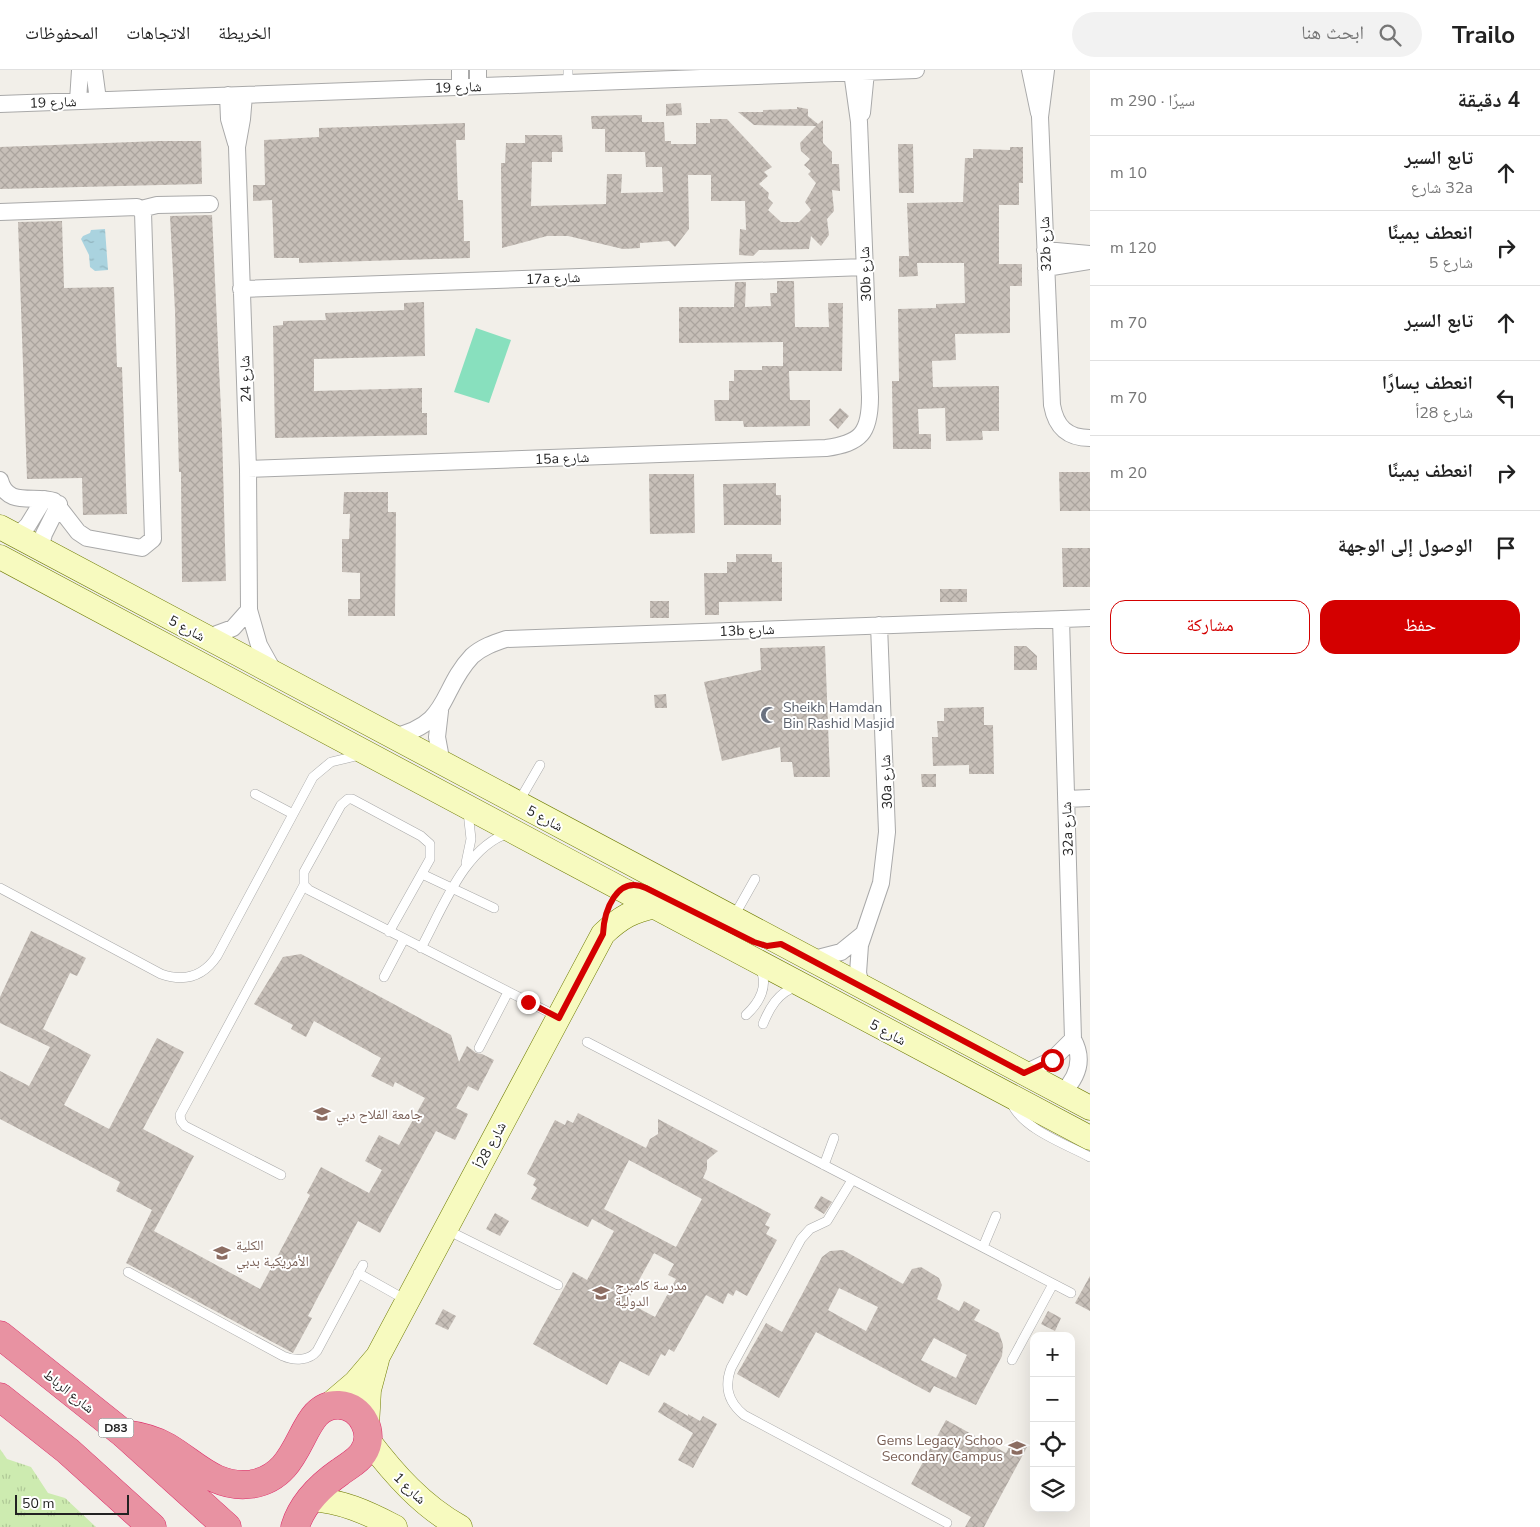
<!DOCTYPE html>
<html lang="ar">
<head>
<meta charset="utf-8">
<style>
	:root { --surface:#fff; --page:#f2f2f2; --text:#222; --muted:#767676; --line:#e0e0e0; --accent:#d40000 }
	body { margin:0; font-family:"Nunito Sans","Noto Naskh Arabic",sans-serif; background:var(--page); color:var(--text); direction:rtl }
	.controls { position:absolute; right:15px; bottom:15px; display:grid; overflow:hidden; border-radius:10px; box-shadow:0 5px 20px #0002 }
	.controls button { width:45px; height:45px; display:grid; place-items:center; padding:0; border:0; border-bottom:1px solid var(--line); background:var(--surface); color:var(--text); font:25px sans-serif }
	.scale { position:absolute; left:15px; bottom:12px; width:114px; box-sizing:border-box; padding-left:5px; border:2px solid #222; border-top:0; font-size:14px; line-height:18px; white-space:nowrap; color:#222; -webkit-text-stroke:4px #fff; paint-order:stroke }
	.stop { position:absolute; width:15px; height:15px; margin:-11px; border:4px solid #d40000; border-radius:50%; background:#fff }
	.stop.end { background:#d40000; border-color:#fff; box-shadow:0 1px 5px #0008 }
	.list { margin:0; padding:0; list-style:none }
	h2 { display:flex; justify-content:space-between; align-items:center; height:65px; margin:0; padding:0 20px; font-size:21px }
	h2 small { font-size:16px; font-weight:400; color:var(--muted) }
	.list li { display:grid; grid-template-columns:32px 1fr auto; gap:15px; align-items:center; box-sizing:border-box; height:75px; padding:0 20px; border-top:1px solid var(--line) }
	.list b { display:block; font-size:19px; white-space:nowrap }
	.list p { margin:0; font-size:16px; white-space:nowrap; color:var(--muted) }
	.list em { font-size:16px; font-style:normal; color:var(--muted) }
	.actions { display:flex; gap:10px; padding:15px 20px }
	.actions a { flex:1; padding:11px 0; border:1px solid var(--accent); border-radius:15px; text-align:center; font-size:18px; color:var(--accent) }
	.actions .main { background:var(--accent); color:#fff }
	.icon { flex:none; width:28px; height:28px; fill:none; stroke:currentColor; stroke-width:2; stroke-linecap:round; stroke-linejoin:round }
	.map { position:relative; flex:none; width:1090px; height:1457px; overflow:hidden; direction:ltr }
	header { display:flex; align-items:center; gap:30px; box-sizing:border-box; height:70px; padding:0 25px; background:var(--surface); border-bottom:1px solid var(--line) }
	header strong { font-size:24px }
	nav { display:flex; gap:28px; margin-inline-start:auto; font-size:18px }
	.search { width:350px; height:45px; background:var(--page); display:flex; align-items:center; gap:12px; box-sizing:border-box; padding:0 18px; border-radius:28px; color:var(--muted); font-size:19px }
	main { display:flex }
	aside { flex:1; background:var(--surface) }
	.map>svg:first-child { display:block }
	.grass { fill:url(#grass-tufts) }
	.pitch { fill:#88e0be }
	.water { fill:url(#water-ripples) }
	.building { fill:url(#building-cross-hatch); fill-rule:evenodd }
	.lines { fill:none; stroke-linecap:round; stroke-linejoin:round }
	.lane-casing { stroke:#a9a9a9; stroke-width:10 }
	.street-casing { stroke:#a9a9a9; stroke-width:18 }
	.secondary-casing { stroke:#707d05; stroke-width:25 }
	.highway-casing { stroke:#dc2a67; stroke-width:29 }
	.lane { stroke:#fff; stroke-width:9 }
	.street { stroke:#fff; stroke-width:16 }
	.secondary { stroke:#f7fabf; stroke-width:24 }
	.highway { stroke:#e892a2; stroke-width:28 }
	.route { stroke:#d40000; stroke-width:6 }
	.labels { text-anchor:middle; stroke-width:4; stroke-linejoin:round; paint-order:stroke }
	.shield { fill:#fff; stroke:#646464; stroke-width:1 }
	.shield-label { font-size:12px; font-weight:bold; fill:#222 }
	.street-label { font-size:14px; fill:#222; stroke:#fff }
	.worship-label { font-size:14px; fill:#5b616d; stroke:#fff; text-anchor:start }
	.education-label { font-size:14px; fill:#785e54; stroke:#fff; text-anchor:start }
</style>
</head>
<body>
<header>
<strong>Trailo</strong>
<div class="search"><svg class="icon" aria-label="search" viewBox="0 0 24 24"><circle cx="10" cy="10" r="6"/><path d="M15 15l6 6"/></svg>ابحث هنا</div>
<nav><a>الخريطة</a><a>الاتجاهات</a><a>المحفوظات</a></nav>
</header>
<main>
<aside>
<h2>4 دقيقة<small>سيرًا · 290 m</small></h2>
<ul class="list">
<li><svg class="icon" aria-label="ahead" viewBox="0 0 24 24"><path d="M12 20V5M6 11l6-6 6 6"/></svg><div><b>تابع السير</b><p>32a شارع</p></div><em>10 m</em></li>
<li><svg class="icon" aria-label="right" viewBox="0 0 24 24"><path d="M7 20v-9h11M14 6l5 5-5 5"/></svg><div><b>انعطف يمينًا</b><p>شارع 5</p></div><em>120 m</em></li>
<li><svg class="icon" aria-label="ahead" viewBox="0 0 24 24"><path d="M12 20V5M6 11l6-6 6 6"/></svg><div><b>تابع السير</b></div><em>70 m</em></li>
<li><svg class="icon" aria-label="left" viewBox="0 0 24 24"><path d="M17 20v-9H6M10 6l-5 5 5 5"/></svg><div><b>انعطف يسارًا</b><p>شارع 28أ</p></div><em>70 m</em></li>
<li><svg class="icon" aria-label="right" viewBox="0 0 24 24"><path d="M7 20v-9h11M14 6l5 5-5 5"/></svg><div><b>انعطف يمينًا</b></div><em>20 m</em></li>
<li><svg class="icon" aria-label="arrive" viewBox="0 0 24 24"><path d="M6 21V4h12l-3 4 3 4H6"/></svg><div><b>الوصول إلى الوجهة</b></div></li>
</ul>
<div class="actions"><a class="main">حفظ</a><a>مشاركة</a></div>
</aside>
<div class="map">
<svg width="1090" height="1457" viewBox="0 0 1090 1457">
	<defs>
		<pattern id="grass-tufts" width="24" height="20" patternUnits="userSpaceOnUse" patternTransform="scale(1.25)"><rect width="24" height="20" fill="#cdebb0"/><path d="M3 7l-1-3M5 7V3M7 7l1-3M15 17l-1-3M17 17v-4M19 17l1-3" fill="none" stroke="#b0c997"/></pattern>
		<pattern id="water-ripples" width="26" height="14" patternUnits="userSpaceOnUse" patternTransform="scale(1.25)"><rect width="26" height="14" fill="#aad3df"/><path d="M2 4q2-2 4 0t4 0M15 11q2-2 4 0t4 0" fill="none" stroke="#92b5bf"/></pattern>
		<pattern id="building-cross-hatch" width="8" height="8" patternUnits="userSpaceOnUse" patternTransform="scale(1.25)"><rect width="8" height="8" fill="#c7bfb8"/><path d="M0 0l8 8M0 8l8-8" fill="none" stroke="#aba49e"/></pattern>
	</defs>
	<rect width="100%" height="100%" fill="#f2efe9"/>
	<path class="grass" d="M0,1379l7,10 24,8 17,26 17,5 31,29h-96z"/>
	<path class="pitch" d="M476,258l35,12 -22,63 -35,-11z"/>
	<path class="water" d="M105,159l3,41 -13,1 -5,-4 -1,-12 -8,-16 2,-3 7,-3 1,-3z"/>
	<path class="building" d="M681,33l1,12 -16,1v-12z
		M797,37l11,2v7l10,8 5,-4v23l9,9v12h7l1,27 -8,-1 2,21 -7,8 2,16 -8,11 -10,-10 -2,13 -50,1 -6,6 -14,-1 1,-26 6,1 -1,-29h-34v-26h-23l1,54 -14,18 -6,-6 -29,2v5l-17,1 -55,-13h-21l-45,12 -1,-85h4l1,-20h19v-8h37l1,17h-11v10h-20l-1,44 75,-2 1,-30h15l-1,19 42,-1 -1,-25h-16l-1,-15h-40v-23h-13l-1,-13 51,-1v7h22l1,19h6v3h25v-21h14v-4h17l45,48 -8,5 4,4 -9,8 10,9 -1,5 5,5 -5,7 13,12h18l12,-12 -6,-8 11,-19 -8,-9 3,-3 -7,-6 6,-6 -9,-8 -1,-8 16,-17 -62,-1 -16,-13h25v-2l34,-1z
		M465,53v17h-9l2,60h5l1,41h6v17l-171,5v-5h-25l-2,-58 -19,1v-16h12l-1,-45 55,-3v-9z
		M160,71h41l1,43 -202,5v-42z
		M898,74h15l1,49h-15z
		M1010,77h13v36h-4v22h-20v59h23v22h-12v47l-55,1 1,26 -24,1 1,26 66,-1v45h-17l1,9 -37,1 -1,-33 -27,1 1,25h12v15h-38l-1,-68h7l-1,-72 38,-1v-4l29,-1 -1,-40h-47l1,13 -19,1v-21h10l-2,-53 56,-1 2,-44h8v-9l37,1z
		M212,145l10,217 4,149 -44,1 -1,-110h-2l-4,-161 -5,-95z
		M62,151l2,67 50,-1 3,80h5l5,147 -44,1 -1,-37 -55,1 -9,-257z
		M777,211h17l1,46h34l-1,-24h15l-1,68h-53l1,29h20v26l-66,1 -1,-6h-28l-1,-21h15v-19h5v-11h28v-4h21v-24l-104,1v-36h55l1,-25h11l-1,25 26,-1 -1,-13h7z
		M424,232l1,54 -111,3v32l108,-3v25h5v22l-152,3 -2,-112 10,-1v-4l43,-1 -1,-7 79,-3v-7z
		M840,338l9,8 -11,13 -9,-9z
		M1059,402h31v39h-30z
		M649,404h45l1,59 -45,1z
		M776,413v12h5v30h-57l-1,-41z
		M344,422h44v20h8l-1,104h-47v-17h12v-26l-18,-1v-33h7l1,-25h-7z
		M1062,478h28v39h-27z
		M736,484h36v8h10v39l-63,1v13h-14l-1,-42h23v-11h9z
		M940,519h27v13h-27z
		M650,531h19v17h-19z
		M825,576l5,131h-36l-2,-15h-11l-1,-15 -58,14 -18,-79 57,-12 -1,-22z
		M1014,576h12l11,10v14h-23z
		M666,624l1,14h-12l-1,-13z
		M984,637v18h9l1,49h-25v-9l-36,1 -1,-29h6l-1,-16h7v-13z
		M921,704h15v13h-14z
		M31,861l55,27 -9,18 -7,-3 -27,56 48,26 -27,50 45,24 48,-91 27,14 -41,77 51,27 -40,75 106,58 50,-94 -3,-2 14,-26 48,26 13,-23 -17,-9 14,-26 20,10 26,-47 -30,-16 -2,5 -22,-11 10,-18 -67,-37 -8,16 -15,-8 2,-4 -39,-21 29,-47 18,-3 150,81 8,27 8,-16 9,7 6,1 12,6 -16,31 -10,-5 -12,22 12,6 -13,26 -19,-9 -56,102 -22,-12 -50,95 4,2 -19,35 -167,-90 26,-53 -36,-19 4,-9 -120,-63v-48l29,15 21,-39 -50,-24v-26z
		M578,1043l68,35 4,-9 8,-5v-15l60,32 -11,9v9l-4,9 68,36 -6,11 5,2 -4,7 11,6 -30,56 -11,-6 -3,6 -5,-3 -5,11 -17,-9 -32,57 -5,-3 -4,7 -4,-2 -12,22 -29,-15 -13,24 -74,-41 40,-72 14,8 27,-49 -22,-12 -4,8 -57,-28 6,-11 -4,-3 3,-6 -9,-5 28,-54 10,5 2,-5 6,3zM629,1090l73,39 -26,48 -72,-38zM654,1183l20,11 -6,11 8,4 -21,38 -28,-15z
		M821,1126l11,6 -8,12 -10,-6z
		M495,1143l14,8 -9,15 -14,-7z
		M843,1180l60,34 9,-15 9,-2 18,11 3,7 -5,14 22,12 5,-10 16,9 -6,10 25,13 4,12 -1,11 -26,49 -42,-19 -4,7 -114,-61 -37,66 -42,-24 29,-51 16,9 40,-75 8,-6zM839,1218l39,19 -12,24 -38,-21zM934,1268l33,17 -11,23 -35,-18z
		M1090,1206v35l-15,-8z
		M443,1239l13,7 -8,14 -13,-6z
		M1048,1241l13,7 -6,13 -14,-7z
		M664,1332l24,14v-2l12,7 3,-5 14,8 -24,44 -15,-8 15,-27 -35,-21z
		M946,1350l60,33 7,-13 14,7 -43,80h-19l6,-10 -60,-33z"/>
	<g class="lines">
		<g class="lane-casing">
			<path id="lane" d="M568,0v13
				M255,724l38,20
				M518,733l22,-38
				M466,793l5,-24 -3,-27
				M422,804l72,34
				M0,818l161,86c23,8 42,3 56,-18l96,-179 18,-15 29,-7
				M733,848l22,-39
				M389,862l41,-73v-15l-9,-8 -69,-37h-4l-7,6 -37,67v13l5,5 249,127
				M421,878c21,-38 44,-102 88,-115
				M384,907l20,-38
				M746,945c13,-12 24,-30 13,-48
				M763,954c6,-15 15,-32 33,-37
				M587,972l484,251
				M479,978l29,-56
				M1011,1032c11,27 55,42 79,55
				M824,1095l10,-27
				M281,1105l-96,-49 -4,-5 -1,-6 124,-230
				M852,1110l-25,41 -17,8 -9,10 -70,129c-7,19 -3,34 13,47l203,108
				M447,1160l111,55
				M983,1177l13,-31
				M128,1202l155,84c11,5 26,5 34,-5l46,-86
				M358,1203l48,27
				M1012,1290l41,-76"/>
		</g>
		<g class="street-casing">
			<path id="street" d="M94,0l4,30
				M460,0v17
				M478,0v16
				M1030,0l9,43
				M1046,0l-6,47 12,288c4,22 15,33 38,33
				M228,25l1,24 7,24
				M244,25l-2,24 -5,28 11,322 1,141 10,35 15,27
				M78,31l2,-31
				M0,34l916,-34
				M862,43l4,-41
				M141,139l16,-4 53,-1
				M0,142l137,-5 6,5 10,327 -11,9 -55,-10 -9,-6 -24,-31c-19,-7 -47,7 -54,-21
				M1045,180l45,4
				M1046,198l44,-7
				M241,219l624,-22
				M248,399l578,-21c35,-5 44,-15 44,-51l-11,-275 -7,-50
				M17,466l11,-11 16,-26
				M40,478l4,-14 15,-30
				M1061,549l12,420c11,20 5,38 -11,54
				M206,568l27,-10 16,-18
				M440,641l-3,26 5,27
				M392,667c59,-13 47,-46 80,-81 10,-9 22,-13 34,-17l584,-21
				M1066,729l24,-1
				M810,890l31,-8 21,-17
				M862,918l-4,-15 2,-28 21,-62 6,-51 -8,-207
				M1025,1003l27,-13 21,-21"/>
		</g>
		<g class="secondary-casing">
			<path id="secondary" d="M0,457l1090,581
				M0,487c363,195 726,388 1090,581
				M328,1336l27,-23 23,-27 225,-422c18,-17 29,-23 53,-28
				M367,1356l2,-36 8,-30
				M368,1370c26,34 54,66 92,87
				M310,1429c32,2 56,13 85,28"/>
		</g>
		<g class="highway-casing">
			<path id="highway" d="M0,1265l124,99 103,93
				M0,1327l68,54 84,76
				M124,1364c16,2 29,5 43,13 29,17 48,42 85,37 55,-9 45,-81 87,-79 23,1 37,29 24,48 -5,8 -15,13 -23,19 -20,14 -38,32 -45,55"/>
		</g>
		<use href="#lane" class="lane"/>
		<use href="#street" class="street"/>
		<use href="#secondary" class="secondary"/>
		<use href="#highway" class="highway"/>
	</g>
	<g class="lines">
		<path class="route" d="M528,932l31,16 44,-84c1,-23 14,-60 43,-46l108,54 13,4 14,-2 243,129 28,-13"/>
	</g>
	<defs>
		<g id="mosque-bare" transform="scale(1.35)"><path d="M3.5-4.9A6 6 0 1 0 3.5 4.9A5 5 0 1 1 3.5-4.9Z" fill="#6b7280" stroke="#fff" stroke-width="2.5" paint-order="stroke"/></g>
		<g id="university-bare" transform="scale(1.35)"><path d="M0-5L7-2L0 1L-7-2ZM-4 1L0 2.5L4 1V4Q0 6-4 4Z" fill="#8d6e63" stroke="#fff" stroke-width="2.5" paint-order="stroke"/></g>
		<g id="school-bare" transform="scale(1.35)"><path d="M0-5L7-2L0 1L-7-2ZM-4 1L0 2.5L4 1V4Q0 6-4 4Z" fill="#8d6e63" stroke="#fff" stroke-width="2.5" paint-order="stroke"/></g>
	</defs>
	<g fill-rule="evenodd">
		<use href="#mosque-bare" x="769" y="645"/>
		<use href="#university-bare" x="322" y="1044"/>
		<use href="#university-bare" x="222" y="1183"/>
		<use href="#school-bare" x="601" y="1223"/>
		<use href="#school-bare" x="1017" y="1378"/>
	</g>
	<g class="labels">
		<rect class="shield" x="98.5" y="1348.5" width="35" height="19" rx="4"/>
		<g class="shield-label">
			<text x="116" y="1362">D83</text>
		</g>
		<g class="street-label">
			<text transform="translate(458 17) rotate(-2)" y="5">شارع 19</text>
			<text transform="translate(53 32) rotate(-2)" y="5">شارع 19</text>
			<text transform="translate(1045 174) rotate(-92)" y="5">32b شارع</text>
			<text transform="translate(865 204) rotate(-92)" y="5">30b شارع</text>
			<text transform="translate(553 208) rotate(-2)" y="5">17a شارع</text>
			<text transform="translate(245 309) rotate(-92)" y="5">شارع 24</text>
			<text transform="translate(562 388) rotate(-2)" y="5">15a شارع</text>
			<text transform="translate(187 558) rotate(28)" y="5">شارع 5</text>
			<text transform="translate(747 560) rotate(-2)" y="5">13b شارع</text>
			<text transform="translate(886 712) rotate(-92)" y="5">30a شارع</text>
			<text transform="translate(545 748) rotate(28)" y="5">شارع 5</text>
			<text transform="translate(1067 759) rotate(-92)" y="5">32a شارع</text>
			<text transform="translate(888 962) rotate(28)" y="5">شارع 5</text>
			<text transform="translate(490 1075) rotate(-62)" y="5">شارع 28أ</text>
			<text transform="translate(69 1321) rotate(39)" y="5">شارع الرباط</text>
			<text transform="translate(410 1418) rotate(44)" y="5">شارع 1</text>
		</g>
		<g class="worship-label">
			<text x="783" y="642">Sheikh Hamdan<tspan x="783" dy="16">Bin Rashid Masjid</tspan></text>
		</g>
		<g class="education-label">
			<text x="336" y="1049">جامعة الفلاح دبي</text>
			<text x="236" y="1180">الكلية<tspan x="236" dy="16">الأمريكية بدبي</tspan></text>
			<text x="615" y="1220">مدرسة كامبرج<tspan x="615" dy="16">الدولية</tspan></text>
			<text x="1003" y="1375" text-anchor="end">Gems Legacy Schoo<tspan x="1003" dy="16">Secondary Campus</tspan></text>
		</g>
	</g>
</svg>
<div class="controls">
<button>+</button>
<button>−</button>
<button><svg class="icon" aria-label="locate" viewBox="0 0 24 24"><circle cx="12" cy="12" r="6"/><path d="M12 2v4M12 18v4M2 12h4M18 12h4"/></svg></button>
<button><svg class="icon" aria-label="layers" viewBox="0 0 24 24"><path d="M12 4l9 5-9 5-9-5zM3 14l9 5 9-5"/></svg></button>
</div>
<div class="scale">50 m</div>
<div class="stop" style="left:1052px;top:990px"></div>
<div class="stop end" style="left:528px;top:932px"></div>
</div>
</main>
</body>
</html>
